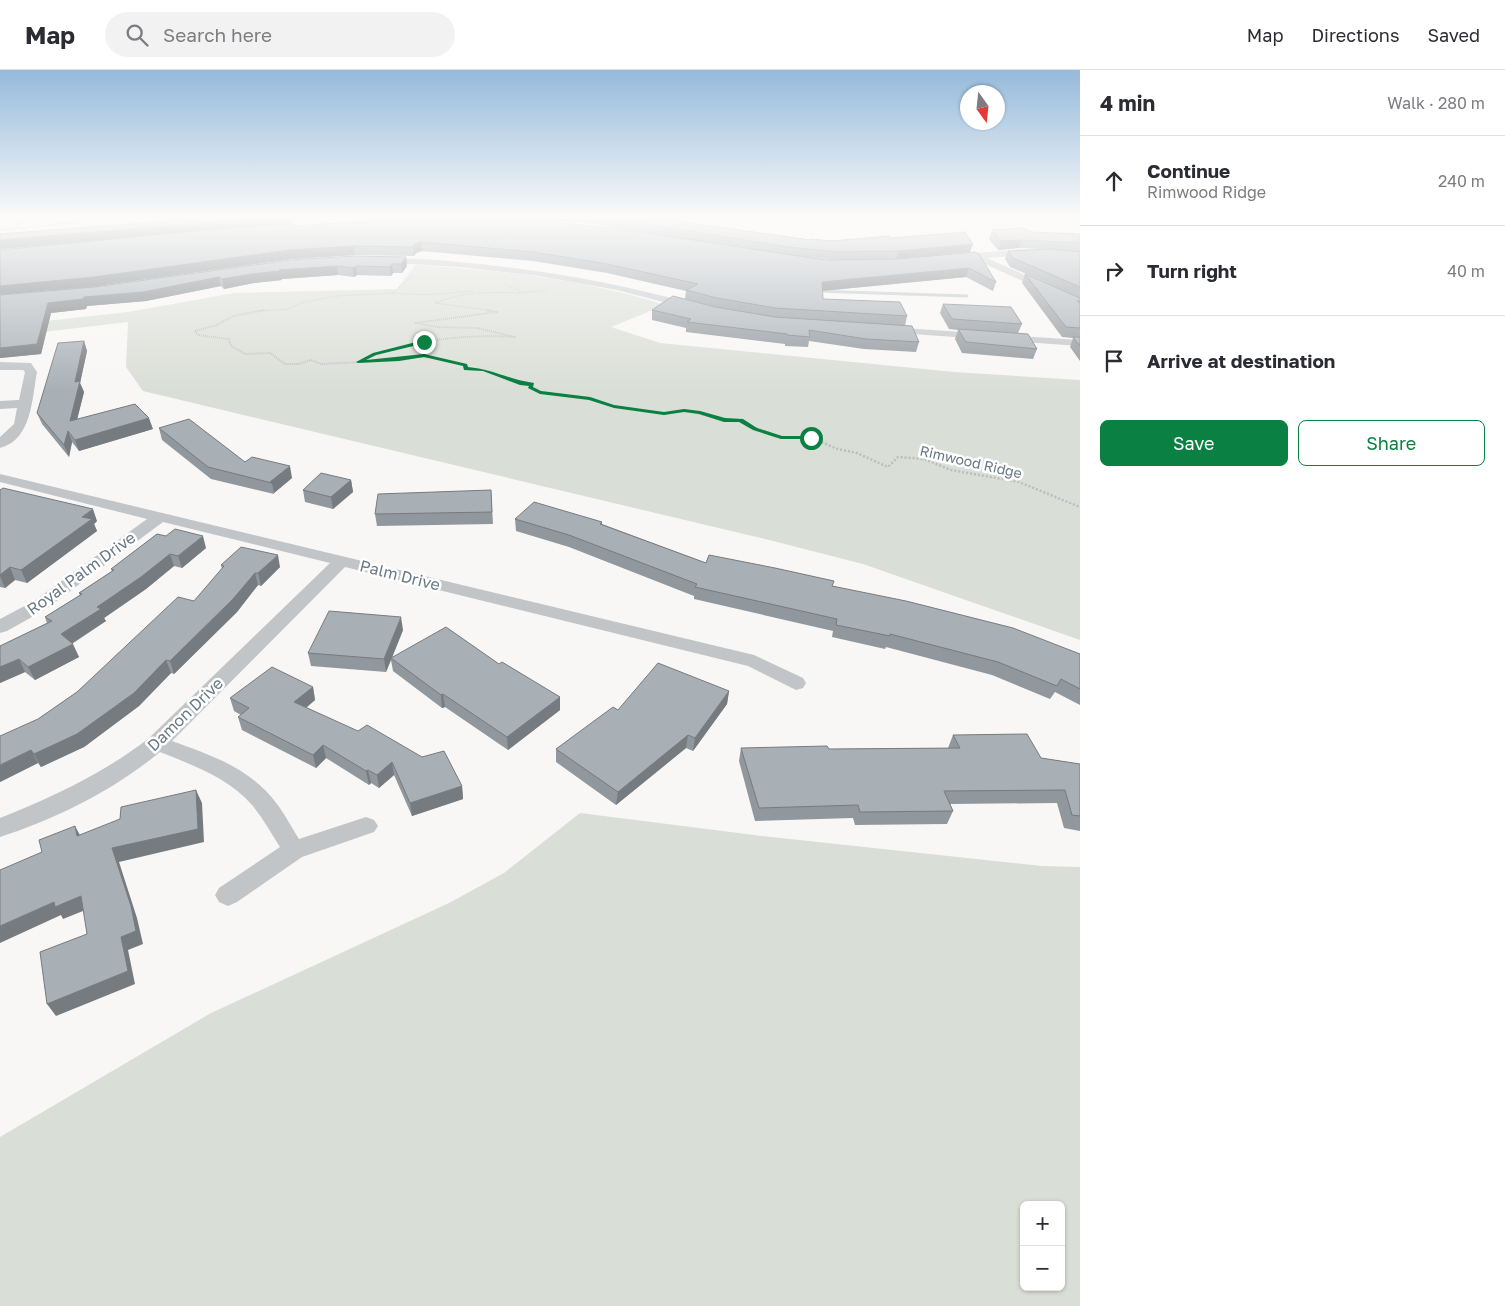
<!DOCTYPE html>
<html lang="en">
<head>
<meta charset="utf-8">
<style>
	:root { --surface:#fff; --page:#f2f2f3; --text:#2b2b33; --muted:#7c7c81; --line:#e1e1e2; --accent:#0b8043 }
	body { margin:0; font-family:"Golos Text",sans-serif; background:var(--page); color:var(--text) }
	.controls { position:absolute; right:15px; bottom:15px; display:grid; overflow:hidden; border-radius:8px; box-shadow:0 1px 4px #0004 }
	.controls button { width:45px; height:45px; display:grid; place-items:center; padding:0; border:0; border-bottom:1px solid var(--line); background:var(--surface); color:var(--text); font:25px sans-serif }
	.compass { position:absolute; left:960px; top:15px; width:45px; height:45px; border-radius:50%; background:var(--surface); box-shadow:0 1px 4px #0004; rotate:165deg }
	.stop { position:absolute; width:15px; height:15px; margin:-11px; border:4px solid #0b8043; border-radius:50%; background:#fff }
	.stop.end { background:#0b8043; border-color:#fff; box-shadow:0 1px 5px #0008 }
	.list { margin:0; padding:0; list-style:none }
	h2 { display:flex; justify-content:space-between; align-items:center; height:65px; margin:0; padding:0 20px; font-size:21px }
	h2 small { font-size:16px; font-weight:400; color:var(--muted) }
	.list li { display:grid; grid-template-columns:32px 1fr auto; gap:15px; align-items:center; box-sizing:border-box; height:90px; padding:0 20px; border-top:1px solid var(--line) }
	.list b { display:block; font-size:19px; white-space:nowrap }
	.list p { margin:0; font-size:16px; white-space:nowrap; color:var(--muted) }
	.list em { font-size:16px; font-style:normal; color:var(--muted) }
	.actions { display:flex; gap:10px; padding:15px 20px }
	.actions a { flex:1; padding:11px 0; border:1px solid var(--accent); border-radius:8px; text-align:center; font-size:18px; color:var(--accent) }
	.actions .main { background:var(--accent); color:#fff }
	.icon { flex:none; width:28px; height:28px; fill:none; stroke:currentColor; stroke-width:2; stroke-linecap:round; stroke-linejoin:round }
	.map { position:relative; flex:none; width:1080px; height:1236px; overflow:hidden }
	header { display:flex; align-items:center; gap:30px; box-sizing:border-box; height:70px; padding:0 25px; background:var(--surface); border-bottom:1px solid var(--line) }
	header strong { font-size:24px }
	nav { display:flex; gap:28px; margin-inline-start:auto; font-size:18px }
	.search { width:350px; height:45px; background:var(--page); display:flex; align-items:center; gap:12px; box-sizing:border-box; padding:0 18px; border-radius:28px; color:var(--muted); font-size:19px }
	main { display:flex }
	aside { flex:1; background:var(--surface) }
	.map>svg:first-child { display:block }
	.green { fill:#d9ded6; fill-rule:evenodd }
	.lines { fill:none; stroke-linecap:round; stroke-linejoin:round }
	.stream { stroke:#b8c4c8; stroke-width:3 }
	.path-far2 { stroke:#bbbec0; stroke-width:1; stroke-dasharray:1 1; stroke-linecap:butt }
	.path-far1 { stroke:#bbbec0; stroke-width:2; stroke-dasharray:1 1; stroke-linecap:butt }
	.path { stroke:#bbbec0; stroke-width:2.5; stroke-dasharray:2 2; stroke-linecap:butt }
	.lane { fill:#c1c5c8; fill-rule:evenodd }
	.street { fill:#c1c5c8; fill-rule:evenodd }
	.wall { fill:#90979d; fill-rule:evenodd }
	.shaded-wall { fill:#767b7f }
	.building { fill:#a8b0b6; stroke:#767b7f }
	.route { fill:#0b8043 }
	.labels { text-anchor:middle; stroke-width:5; stroke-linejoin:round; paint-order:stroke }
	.far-street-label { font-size:14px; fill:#687985; stroke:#fff }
	.street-label { font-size:16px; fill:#687985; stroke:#fff }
</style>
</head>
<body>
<header>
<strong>Map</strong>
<div class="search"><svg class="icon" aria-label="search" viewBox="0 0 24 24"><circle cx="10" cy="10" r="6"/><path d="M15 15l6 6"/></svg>Search here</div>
<nav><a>Map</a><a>Directions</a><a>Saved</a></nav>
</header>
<main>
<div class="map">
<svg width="1080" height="1236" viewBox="0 0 1080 1236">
	<rect width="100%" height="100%" fill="#f8f7f5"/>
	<path class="green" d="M415,195c84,5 169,14 250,40l-54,22 49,16 294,29 126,8v260l-217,-76 -94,-24 -626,-149 -17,-24 2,-45 -128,15v-11l128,-14 106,-19 163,-4z
		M580,743l182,23 280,30 38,1v439h-1080v-169l211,-124 238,-110 55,-30zM1024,1135h37v82h-37z"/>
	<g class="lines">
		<path class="stream" d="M815,221l152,5"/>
		<path class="path-far2" d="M392,223l32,2 49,-4
			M521,223l26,-3
			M258,241l30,-2 16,-7 33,-6 56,-3 19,-17
			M493,241l-58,-8c32,-12 52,-11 85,-10v-3l-15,-5"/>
		<path class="path-far1" d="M195,261l3,4 31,4 2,7 14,8 25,-1 15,11h14l12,-4 10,4 78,-4 25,-4 42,9 -1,4 19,1 38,14h10l-2,3 10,5 50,6 24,8 50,8 20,-4 41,10h16l13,8
			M195,261l22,-6 16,-9 32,-6
			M360,291c50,-21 101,-27 155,-24l-38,-9 -40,-1 -21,-4 81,-11 -11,-2"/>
		<path class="path" d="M752,357l29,10 30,1 27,11 19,4 31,14 10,-10 26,2 27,11 68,12 61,25"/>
		<path class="lane" d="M27,148h6l-11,6 -2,3 81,-9 -18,5 -83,8v-2l15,-2 3,-5z"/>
		<path class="street" d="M316,148h8v9h-6z
			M1023,179l57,4v6l-57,-4 -36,3 93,42v7l-106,-48 -22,2 -5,-3 5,-3z
			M380,187c108,4 213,19 318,48l1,2 -5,3 -77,-20 -78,-14 -79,-9 -83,-5 -2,-2z
			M888,257l192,13v6l-196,-14 -2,-2z
			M0,292l31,1 6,9c-5,26 -5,68 -37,76v-11l14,-13 3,-16 -17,1v-8l19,-1 6,-28 -2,-2h-23z
			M0,404l754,181 49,23 3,5 -3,5 -7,2 -48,-24 -403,-99 -173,174c33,12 69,24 94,50 14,14 23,32 33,48l67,-22 8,3 4,6 -4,6 -72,25 -65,45 -9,4 -9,-4 -4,-7 4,-7 61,-41c-9,-14 -17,-29 -28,-42 -23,-27 -60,-40 -92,-53 -46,38 -104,67 -160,85v-19c53,-21 104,-45 149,-80l181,-175 -167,-41 -117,87 -39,22 -7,2v-14l34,-18 113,-82 -147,-37z"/>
	</g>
	<path class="wall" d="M501,148h169l20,5 120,17 22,1 60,-3 78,14h5l21,30 -3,9 -27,-14 -144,14 1,8 84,17 -2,10 14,16 -3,10 -52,-3 -55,-8 -1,6 -23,-1v-2l-99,-12v-4l-34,-8v-10l63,-3 -30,-8 1,-8 -79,-18 -74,-12 -111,-10 -6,2 -2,3 -59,-1 -63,4 -195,27 309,-29 1,9 -5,7h-9l-2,3 -34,-1 -3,2 -16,-2 -56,4v1l-28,3 -30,6 -3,-3 -75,15 -59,5 -1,3 -35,4 -10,41 -41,4 84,-116 -84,7v-15l293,-10 1,2 361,8 -66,-11zM807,187l26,3h-8z
		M992,160l88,4v127l-10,-14 3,-9 -11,-1 -40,-54 3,-9 29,12 -44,-19 -5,-8 3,-8 34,-2 -23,-1 -21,2 -9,-11z
		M943,234l79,20 -4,9 19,16 -4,10 -71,-6 -7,-14 3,-9 -9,-1 -9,-16z
		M84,271l3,10 -7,32 4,9 -7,27 76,10 -74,22 -7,-9 -3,15 -27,-33 -5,-11z
		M159,358l86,34 47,16 -18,15v1l-63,-15 -49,-39z
		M351,410l2,12 -20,17 -28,-7 -2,-12z
		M0,420l97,31 -3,3 3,7 -70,52 -12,-3 -10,8 -5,-1z
		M491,420l2,34 -116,2 -2,-12z
		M515,449l87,3v2l104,39 127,23 247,68v51l-25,-13 -5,7 -58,-24 -106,-28 -1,2 -53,-12 1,-6 -139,-32v-3l-125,-49 -53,-16z
		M157,464l49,14 -24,20 -8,-2 -28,23 -42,29 2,3 -34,23 7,13 -44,23 -10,-8 -25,11v-37l47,-23 -2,-6 35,-22 -1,-2 33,-22 -1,-2z
		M221,495l59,2 -19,19 -3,-1 -21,27 -63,62 -3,-1 -32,33 -55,41 -43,20 -3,-4 -38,19 38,-63 39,-27 117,-91 28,-32z
		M403,560l-11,28 168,52 -52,40 -63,-43 -3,1 -49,-37 -2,-11 -5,12 -75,-6 -3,-13z
		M313,617l2,13 -9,8 156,78 1,13 -51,17 -18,-41 -15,13 -8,-5 -2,2 -43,-27 -10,10 -74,-38 -4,-13 3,-2 -7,-4 -4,-13z
		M729,621l-2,13 -34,47 -7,-3 -70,57 -60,-43v-13l62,-39z
		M953,665l88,23 39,6v67l-16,-3 -7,-25 -107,1 3,7 -6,13 -92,1 -2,-7 -98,3 -16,-60 2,-13 88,1 119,-1z"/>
	<path class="shaded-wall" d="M261,148h31l1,6 -293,25v-9z
		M1022,170l-3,8 -21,2 3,-9z
		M421,172l1,9 -6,2 -2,3 -1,-9 2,-3z
		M973,174l-3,8 -74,7 2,-8z
		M354,176l1,9 -63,4 -195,27 -97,9v-9l290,-36z
		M406,187l1,9 -5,7 -1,-9z
		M392,194l1,9 -2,3 -1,-9z
		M337,196l1,9 -56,4v1l-28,3 -30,6 -2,-10 57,-9z
		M356,196l1,9 -3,2 -1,-9z
		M969,198l-3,9 -146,14 2,-9z
		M219,207l2,9 -75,15 -59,5 -1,3 -35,4 -10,41 -41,4v-10l48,-45 36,-6z
		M84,271l3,10 -7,32 4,9 -10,40 -4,-11 5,-39z
		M149,348l4,11 -74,22 -4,-11z
		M68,361l4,11 -3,15 -5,-12z
		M290,396l2,12 -18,15 -2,-10 -2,-1z
		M351,410l2,12 -20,17 -2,-12z
		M93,439l4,12 -3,3 3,7 -70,52 -6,-13 61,-53z
		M203,466l3,12 -24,20 -4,-12z
		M170,484l4,12 -28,23 -42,29 2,3 -40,26 -5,-13 36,-27z
		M278,485l2,12 -19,19 -3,-13z
		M10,497l5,13 -10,8 -5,-12v-1z
		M255,503l3,12 -21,27 -63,62 -4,-13z
		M401,547l2,13 -17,42 -2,-13z
		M73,574l6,13 -44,23 -7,-13z
		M19,589l6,13 -25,11v-16z
		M166,590l5,13 -32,33 -55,41 -43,20 -7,-13z
		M313,617l2,13 -18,15 -3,-13z
		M729,621l-2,13 -34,47 2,-13z
		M443,624l2,13 -3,1 -1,-13z
		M560,627v13l-52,40 -1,-13z
		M688,665l-2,13 -70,57 2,-13z
		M323,675l3,13 -10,10 -3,-13z
		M31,680l7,13 -38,19v-17z
		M392,692l2,13 -15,13 -2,-13z
		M368,700l3,13 -2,2 -3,-14z
		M462,716l1,13 -51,17 -2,-13z
		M196,720l6,13 2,39 -85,20 18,56 6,26 -15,6 7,34 -79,32 -9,-12 74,-67 -9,-89z
		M75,756l7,13 -5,-3z
		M81,826l7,13 -25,10 -2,-4 -61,28v-17l54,-24z"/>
	<path class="building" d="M208,148h53l-261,22v-6z
		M609,148h61l20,5 120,17 1,-1 21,2 57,-5 3,2 73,-6 8,12 -75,7 -61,1 -49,-5z
		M456,149l83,2 75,7 211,32 73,-1 77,-7 4,2 17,28 -27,-14 -147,14 1,17 77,3 7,14 -132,-8 -58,-10 -31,-8 12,-6 -91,-20 -74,-12 -112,-10 -6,2 -2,3 -59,-1 -64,4 -196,27 -94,9v-36l204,-20 90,-6v2l74,-5z
		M1022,158l10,4 48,2v9l-58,-3 -21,1 -9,-11z
		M1052,179l28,3v35l-67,-29 -5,-7z
		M354,186l52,1 -5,7h-9l-2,3 -34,-1 -3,2 -16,-2 -58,4 1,1 -28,3 -30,5 -3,-2 -76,15 -59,5 -1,2 -35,4 -11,41 -37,4v-53l94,-8 197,-27z
		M1025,204l55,24v3h-3l3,3v24l-14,-1z
		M673,226l42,11 60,10 137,9 7,16 -53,-3 -57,-9 1,7 -23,-2v-1l-100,-12 4,-3 -39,-9z
		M943,234l68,3 11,17 -70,-5z
		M958,259l70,5 9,15 -71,-7z
		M1073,267h7v9z
		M84,271l-9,41 5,-1 -10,40 65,-17 14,14 -74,22 -7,-9 -4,14 -27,-32 21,-70z
		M189,349l56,43 7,-5 38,9 -20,16 2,1 -64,-16 -49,-39z
		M321,403l30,7 -20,17 -28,-7z
		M3,418l90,21 -11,8 10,2 -71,51 -11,-3 -10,8v-85z
		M491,420l1,22 -117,2 3,-20z
		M534,432l68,20 -2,2 106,39 3,-8 66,13 59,13 -2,5 74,15 107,27 67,26v35l-19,-10 -4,7 -59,-24 -108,-28v2l-54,-11 1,-6 -142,-32 2,-3 -128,-49 -54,-16z
		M175,459l28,7 -25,20 -8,-2 -29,23 -44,30 4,2 -40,25 12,10 -45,23 -9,-8 -19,8v-21l52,-25 -7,-4 37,-23 -3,-1 35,-23 -3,-1 46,-35 9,2z
		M241,477l37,8 -20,18h-3l-22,26 -63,62 -4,-1 -32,33 -57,41 -43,20 -3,-4 -31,15v-29l38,-17 39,-27 101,-95 16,4 30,-35 -3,-1z
		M329,541l72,6 -17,42 -76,-6z
		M446,557l53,37 3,-2 58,35 -53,40 -64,-43 -2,1 -50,-37z
		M658,593l71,28 -34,47 -7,-3 -70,57 -62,-43 57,-42 5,3z
		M272,597l41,20 -19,15 64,29 9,-6 55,32 22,-6 18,35 -52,17 -18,-41 -15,13 -9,-5 -2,1 -43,-26 -10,10 -75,-38 11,-9 -19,-10z
		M1027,664l14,24 39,6v52l-8,-1 -7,-25 -121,1 9,20 -93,1 -2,-7 -99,3 -18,-60 86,-2 2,3 131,-1 -7,-13z
		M196,720l2,39 -86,19 19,58 5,25 -15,6 7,34 -81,33 -7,-52 47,-18 -6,-38 -26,11 -1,-5 -54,24v-56l42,-18 -3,-12 36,-14 2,10 43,-17 1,-12z"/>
	<linearGradient id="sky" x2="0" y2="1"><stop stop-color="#95badb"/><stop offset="0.46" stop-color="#fcfbfa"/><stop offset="1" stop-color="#fcfbfa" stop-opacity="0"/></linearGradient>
	<rect width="1080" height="321" fill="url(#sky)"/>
	<path class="route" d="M424,270l2,3 -50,12 -10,5 58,-6 43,10 1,3c23,2 43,13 66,16l-1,4 8,4 49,6 24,8 50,7 20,-3 16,2 25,7 18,1 14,9 25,8h29l3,2 -3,1h-30l-28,-9 -14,-8h-15l-25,-8 -15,-2 -20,3 -50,-7 -25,-8 -49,-6 -12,-6 1,-2 -9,-1 -37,-14 -19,-1 -1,-4 -39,-9 -25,4 -41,2 -2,-1 17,-9z"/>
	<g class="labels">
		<g class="far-street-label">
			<text transform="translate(971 392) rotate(13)" y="5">Rimwood Ridge</text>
		</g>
		<g class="street-label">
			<text transform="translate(81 503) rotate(-36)" y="6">Royal Palm Drive</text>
			<text transform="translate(400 505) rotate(14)" y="6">Palm Drive</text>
			<text transform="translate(185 644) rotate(-44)" y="6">Damon Drive</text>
		</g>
	</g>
</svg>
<div class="controls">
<button>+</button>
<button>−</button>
</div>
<svg class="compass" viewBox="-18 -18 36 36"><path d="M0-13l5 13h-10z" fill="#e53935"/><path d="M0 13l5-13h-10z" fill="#7c7c81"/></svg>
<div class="stop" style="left:811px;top:368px"></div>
<div class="stop end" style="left:424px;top:272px"></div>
</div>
<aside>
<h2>4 min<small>Walk · 280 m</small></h2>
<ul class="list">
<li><svg class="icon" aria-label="ahead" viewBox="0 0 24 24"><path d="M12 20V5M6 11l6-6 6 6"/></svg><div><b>Continue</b><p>Rimwood Ridge</p></div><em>240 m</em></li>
<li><svg class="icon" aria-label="right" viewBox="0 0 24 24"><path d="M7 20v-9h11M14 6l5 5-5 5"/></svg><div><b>Turn right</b></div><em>40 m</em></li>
<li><svg class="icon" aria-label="arrive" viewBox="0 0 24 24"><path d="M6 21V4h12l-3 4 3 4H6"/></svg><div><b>Arrive at destination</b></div></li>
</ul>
<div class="actions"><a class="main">Save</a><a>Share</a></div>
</aside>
</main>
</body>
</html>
